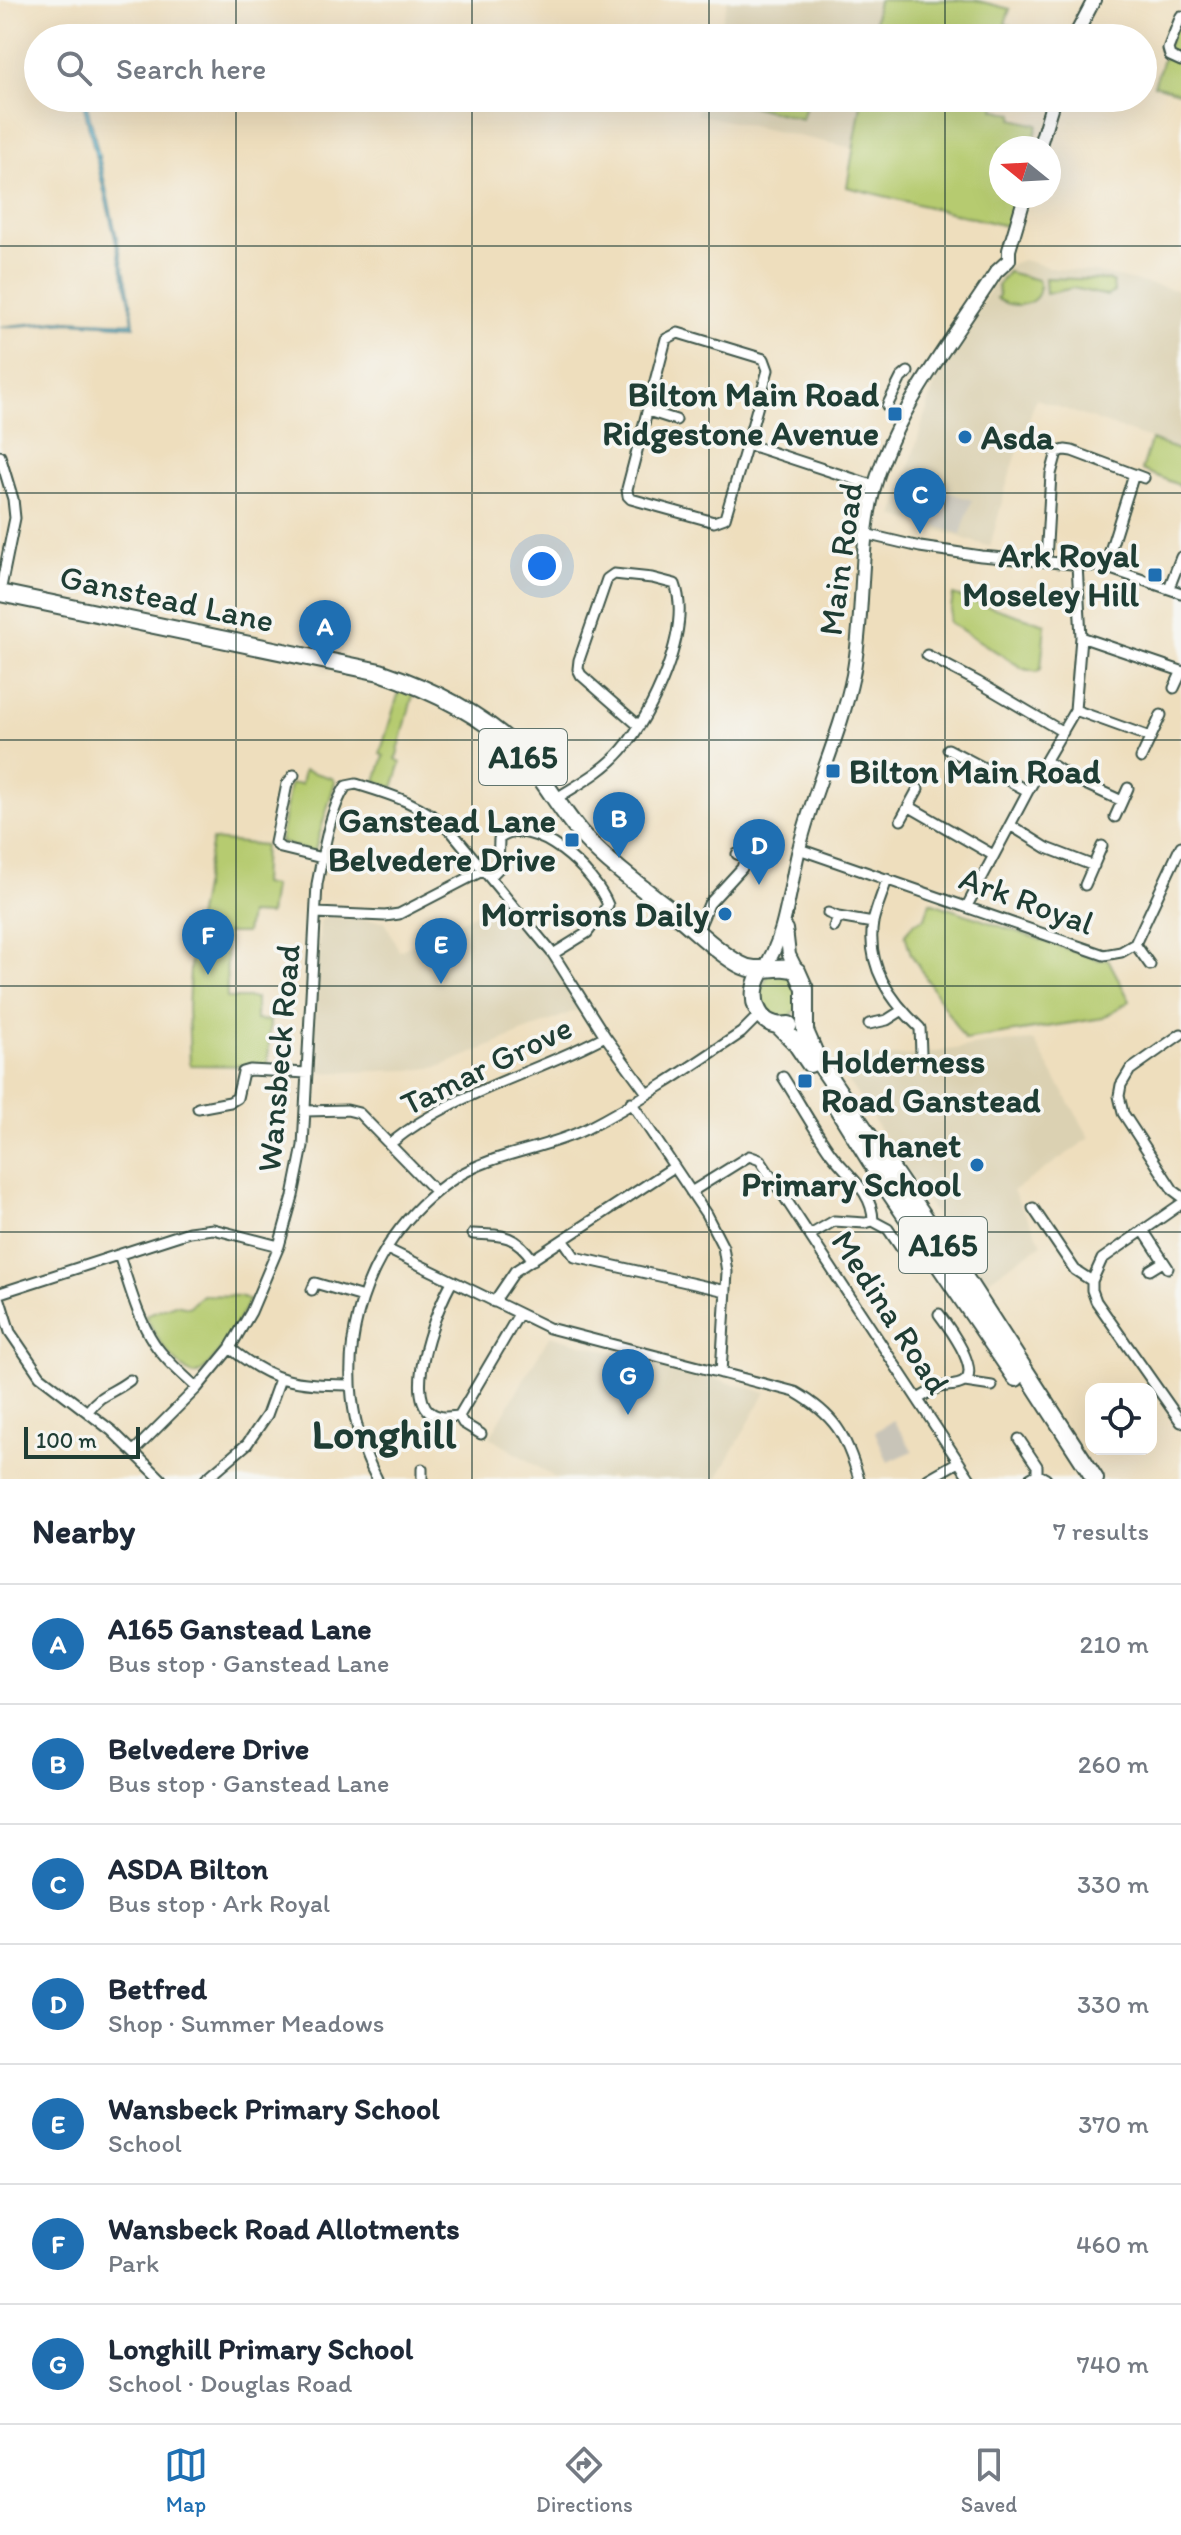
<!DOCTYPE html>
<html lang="en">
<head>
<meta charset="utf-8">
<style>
	:root { --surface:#fff; --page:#f6f6f7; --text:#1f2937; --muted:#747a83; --line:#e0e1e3; --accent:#1f6fb2 }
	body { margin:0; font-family:Itim,sans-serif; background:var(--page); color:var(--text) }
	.controls { position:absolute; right:24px; bottom:24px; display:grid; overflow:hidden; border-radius:16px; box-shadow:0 8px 32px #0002 }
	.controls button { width:72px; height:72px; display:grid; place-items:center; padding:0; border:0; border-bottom:2px solid var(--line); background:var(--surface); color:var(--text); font:40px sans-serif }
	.compass { position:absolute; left:989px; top:136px; width:72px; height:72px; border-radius:50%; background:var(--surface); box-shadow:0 8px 32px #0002; rotate:288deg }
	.scale { position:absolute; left:24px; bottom:20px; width:116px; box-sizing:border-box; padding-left:8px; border:4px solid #1f3d34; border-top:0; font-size:22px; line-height:28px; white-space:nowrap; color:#1f3d34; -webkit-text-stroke:6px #f6f6f2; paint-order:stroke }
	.you { position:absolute; left:542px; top:566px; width:28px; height:28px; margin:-20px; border:6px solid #fff; border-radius:50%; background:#1a73e8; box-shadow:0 0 0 12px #1a73e833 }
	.badge { display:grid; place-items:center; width:52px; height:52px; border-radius:50%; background:var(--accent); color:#fff; font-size:26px; font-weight:700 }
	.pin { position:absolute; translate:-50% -66px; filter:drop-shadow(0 2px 4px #0008) }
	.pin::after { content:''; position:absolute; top:42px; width:28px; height:24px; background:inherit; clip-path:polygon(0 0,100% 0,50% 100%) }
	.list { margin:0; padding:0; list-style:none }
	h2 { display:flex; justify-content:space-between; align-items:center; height:104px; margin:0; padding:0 32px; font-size:34px }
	h2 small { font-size:26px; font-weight:400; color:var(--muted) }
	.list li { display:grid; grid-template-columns:52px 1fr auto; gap:24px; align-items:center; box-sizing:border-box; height:120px; padding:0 32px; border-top:2px solid var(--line) }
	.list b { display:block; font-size:30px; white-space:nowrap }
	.list p { margin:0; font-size:26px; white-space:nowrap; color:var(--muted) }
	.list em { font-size:26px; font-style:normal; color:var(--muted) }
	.icon { flex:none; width:44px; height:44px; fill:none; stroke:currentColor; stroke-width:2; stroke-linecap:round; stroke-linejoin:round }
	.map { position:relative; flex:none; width:1181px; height:1479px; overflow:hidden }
	.search { position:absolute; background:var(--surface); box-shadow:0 8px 32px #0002; left:24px; right:24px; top:24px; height:88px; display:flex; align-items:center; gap:20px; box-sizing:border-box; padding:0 28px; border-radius:44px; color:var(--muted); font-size:30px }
	.sheet { height:944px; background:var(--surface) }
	nav { display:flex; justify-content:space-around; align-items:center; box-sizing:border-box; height:112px; border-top:2px solid var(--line); background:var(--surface); font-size:22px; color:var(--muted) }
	nav a { display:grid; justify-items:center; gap:4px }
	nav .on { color:var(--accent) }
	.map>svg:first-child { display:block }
	.built { fill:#dbd1b2 }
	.industrial { fill:#c8c4b8 }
	.green { fill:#b6cb6f; stroke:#6a8452; stroke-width:2 }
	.water { fill:#65c3e3; stroke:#42808c; stroke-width:2 }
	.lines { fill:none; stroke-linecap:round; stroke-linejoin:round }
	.street-casing { stroke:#3e5549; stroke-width:13 }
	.secondary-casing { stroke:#3e5549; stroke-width:16 }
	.highway-casing { stroke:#3e5549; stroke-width:20 }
	.street { stroke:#fff; stroke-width:9 }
	.secondary { stroke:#fff; stroke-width:12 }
	.highway { stroke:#fff; stroke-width:16 }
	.grid { fill:none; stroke:#1f3d34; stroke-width:2; stroke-opacity:0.55 }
	.poi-dot { fill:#1f6fb2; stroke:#f6f6f2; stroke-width:3 }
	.labels { text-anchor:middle; stroke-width:7; stroke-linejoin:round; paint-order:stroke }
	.shield { fill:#f6f6f2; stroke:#60746d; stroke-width:2 }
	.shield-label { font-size:32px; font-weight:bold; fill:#1f3d34 }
	.poi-label { font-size:34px; font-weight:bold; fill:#1f3d34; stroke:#f6f6f2; text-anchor:end }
	.street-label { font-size:34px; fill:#1f3d34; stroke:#f6f6f2 }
	.district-label { font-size:42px; font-weight:bold; fill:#1f3d34; stroke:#f6f6f2 }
</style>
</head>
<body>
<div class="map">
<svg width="1181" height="1479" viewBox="0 0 1181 1479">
	<rect width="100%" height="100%" fill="#f6f6f2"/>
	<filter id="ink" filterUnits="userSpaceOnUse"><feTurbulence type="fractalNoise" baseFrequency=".0125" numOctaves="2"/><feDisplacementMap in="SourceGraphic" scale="16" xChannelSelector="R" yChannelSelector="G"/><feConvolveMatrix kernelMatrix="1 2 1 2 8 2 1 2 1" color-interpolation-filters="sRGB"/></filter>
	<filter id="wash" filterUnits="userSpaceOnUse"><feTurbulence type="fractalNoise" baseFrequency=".006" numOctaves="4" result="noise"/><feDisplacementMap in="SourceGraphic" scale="32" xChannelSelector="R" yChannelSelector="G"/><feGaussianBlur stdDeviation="1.8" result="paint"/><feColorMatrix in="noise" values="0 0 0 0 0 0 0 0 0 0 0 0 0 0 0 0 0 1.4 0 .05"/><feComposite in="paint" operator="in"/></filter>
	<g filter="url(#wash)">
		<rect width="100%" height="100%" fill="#eedebd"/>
		<path class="built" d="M728,0h150l-6,38h-155z
			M701,98h161l-9,50 -157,-34z
			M1023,260l33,9 38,3 87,19v159l-145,-51 -29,84 -17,64 -96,-31 41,-133 64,-108 14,-12z
			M501,901l49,59 32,48 -143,59 -27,3 -101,3 9,-152 6,-4 59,4 14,30z
			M1034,1041l56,97 -77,53 29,53 -61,41 -143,-219 7,-7 70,-4 72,-11z
			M550,1335l49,14 167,43 -49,87h-103l-5,-3 -2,3h-50l-67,-42z"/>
		<path class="industrial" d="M938,489l34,11 -11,34 -34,-11z
			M893,1420l20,31 -25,11 -13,-30z"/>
		<path class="green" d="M878,0h97l35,9 -5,15 6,2 -4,12h-135z
			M1177,19l4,1v73l-27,-8z
			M728,98h80l-6,21 -75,-19z
			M862,98h135l-3,11 20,5 -1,5 25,6 -6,23h-31v48h17l-12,30 -159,-39z
			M1008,272l30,8c9,26 -27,31 -42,18l3,-2 -1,-11z
			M1045,278l63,2 5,3 1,9 -7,4 -34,-8 -27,6z
			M1151,440l30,11v35l-39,-16z
			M953,595l92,29 -4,45 -4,3 -13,-3 -75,-47z
			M401,685l13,6 -18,68 5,3 -8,26 -17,-7 8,-25 -4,-2z
			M304,770l28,8 3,4 -21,71 -34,-11 10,-58h11z
			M212,840l52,5 -2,39 11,2 -4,29 -20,-1 -3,19h-20l1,65h29v22l14,1 -2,45 -78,-1 -2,-57 3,-57z
			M930,902l169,58 9,-1 22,42 -27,17 -138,22 -54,-86 -6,-20 9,-11 11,-5z
			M768,973l28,4 3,30 -9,10 -18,1 -13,-18z
			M202,1295l38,1 9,4c-9,17 -36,72 -55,75 -23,-12 -38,-38 -49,-60l30,-11 14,3z"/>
		<path class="water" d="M82,98h3l7,27 40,181 2,20 -64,-4 -70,5 65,-7 68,3 -3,-21z"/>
	</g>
	<g filter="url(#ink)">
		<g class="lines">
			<g class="street-casing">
				<path id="street" d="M1181,16l-13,33 2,7 11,5
					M887,406l14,-28 7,-6
					M648,411l28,9
					M747,444l21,-74 -4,-11 -86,-26 -12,6 -39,150 1,7 3,3 83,23 11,-4 22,-74 128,42
					M0,456l13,43 2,19 -15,74
					M865,534l55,13 61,9 124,11 76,26
					M1046,561l5,-87 6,-22 8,-2 7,1 72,27
					M1105,567l29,-93
					M1169,588l12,-31
					M1081,637l100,34
					M927,655l51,27 85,50
					M1174,688l7,-15
					M1075,710l75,27
					M948,749l80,42
					M1141,758l20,-43
					M1046,761l24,16 52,24
					M294,775l-7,9 -12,59 6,5 41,10
					M557,798c22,-14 47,-27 65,-48 30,-35 70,-120 53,-166l-23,-6 -38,-4 -7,5 -28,81 -1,9 3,6 57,50
					M910,807l83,48
					M1115,817l13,-29
					M901,820l17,-31
					M1010,825l37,23 47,18
					M799,849l305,106 17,-3 14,-8 46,-98
					M737,854l18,6
					M490,877l8,-8 1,-30c35,-27 97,35 109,66l-21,28 -34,21
					M887,879c-4,14 -11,29 -14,43 -7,44 17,78 47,106l1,25
					M1085,885l17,-39
					M967,906l61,-115 47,-81 6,-73 -4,-73
					M316,913l69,3 14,-2 85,-44
					M828,913l10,4 -4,10
					M838,917l35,6
					M697,932l12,-28 33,-36 3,-10
					M1135,944l15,21
					M869,1024l18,-4 14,-9
					M1181,1034l-51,36 -9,15 -2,11 4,17 50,77 8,6
					M783,1077c16,25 30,51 47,75 16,22 43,39 43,69
					M631,1102l75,112 17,33 4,25 -6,101
					M198,1108l32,-6 7,-4 6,-26 7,-2 57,3
					M305,1111l42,-1 12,3 77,79
					M391,1143c61,-50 145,-70 214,-107
					M691,1192l58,-36 11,4 210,319
					M1181,1204l-79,55 -10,22v9l4,11 85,121
					M1033,1208l42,62 17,11
					M1143,1230l25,38
					M473,1234c29,1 42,0 60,26
					M810,1235l24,-14 31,2 8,-2 15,8 15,22
					M564,1241l11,16 151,34
					M387,1249l162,79 246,64c40,23 51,43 64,87
					M119,1255c10,29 18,62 35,88 11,17 28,31 43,45
					M1150,1270l13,-8
					M452,1282c-14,23 -48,109 -22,130 8,7 19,5 29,4l60,-102
					M312,1290l3,-7 48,14
					M0,1293l189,-61 24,-3 66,17
					M0,1300l10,32 30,44 72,55 49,48
					M494,1302l21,-31 159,-104
					M230,1348c43,35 65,36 119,37
					M965,1382l27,4
					M918,1399c7,-4 15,-10 23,-12 8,-2 17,0 24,-6 15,-12 -17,-55 -26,-67
					M88,1411c14,-19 24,-17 42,-31
					M459,1416l4,7 18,11
					M1019,1439l18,27v8
					M134,1451l63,-63 33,-40 21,-36 28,-66 14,-50 10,-50 14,-262c6,-29 12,-73 29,-98l10,-2c36,11 67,20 95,47l102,123 52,82 42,57
					M206,1479l41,-35 20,-29 13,-36
					M377,1479c-55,-104 -21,-236 78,-301 40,-26 89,-28 131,-49 53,-27 106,-63 155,-96l15,-15v-7
					M422,1479v-10
					M928,1479l30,-17
					M1029,1479l8,-5 9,5"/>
			</g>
			<g class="secondary-casing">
				<path id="secondary" d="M1074,38l20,-38
					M1039,148l15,-50
					M786,929l3,26 8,16
					M763,970c23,-32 26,-82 36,-121 14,-59 42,-115 54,-174 12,-62 5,-125 21,-187 22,-80 78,-147 122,-216l13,-12v-10l16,-54"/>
			</g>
			<g class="highway-casing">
				<path id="highway" d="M0,593l380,79c50,17 99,40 137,77 26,26 43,62 67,88 27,29 61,53 93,78 20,16 40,37 62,49 20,12 38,-2 58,7l8,18v42l13,30 136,200 141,218
					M763,970c-17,23 -8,60 26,55
					M779,1026l16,16 15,22
					M837,1107l52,84 127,187"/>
			</g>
			<use href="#street" class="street"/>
			<use href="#secondary" class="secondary"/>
			<use href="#highway" class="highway"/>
		</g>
	</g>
	<path class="grid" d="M236,0v38M472,0v38M709,0v38M945,0v38M236,98v1381M472,98v1381M709,98v1381M945,98v1381M0,246h1181M0,493h1181M0,740h1181M0,986h1181M0,1232h1181"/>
	<g class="poi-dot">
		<rect x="887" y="406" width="16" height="16" rx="4"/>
		<circle cx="965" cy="437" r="8"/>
		<rect x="1147" y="567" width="16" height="16" rx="4"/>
		<rect x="825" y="763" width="16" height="16" rx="4"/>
		<rect x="564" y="832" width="16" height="16" rx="4"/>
		<circle cx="725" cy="914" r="8"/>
		<rect x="797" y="1073" width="16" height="16" rx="4"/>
		<circle cx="977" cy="1165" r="8"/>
	</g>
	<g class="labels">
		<g class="shield">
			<rect x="479" y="729" width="88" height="56" rx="6"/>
			<rect x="899" y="1217" width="88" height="56" rx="6"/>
		</g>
		<g class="shield-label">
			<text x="523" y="768">A165</text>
			<text x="943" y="1256">A165</text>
		</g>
		<g class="poi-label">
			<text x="879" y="406">Bilton Main Road<tspan x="879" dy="39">Ridgestone Avenue</tspan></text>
			<text x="981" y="449" text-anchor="start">Asda</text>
			<text x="1139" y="567">Ark Royal<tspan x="1139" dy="39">Moseley Hill</tspan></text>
			<text x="849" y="783" text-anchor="start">Bilton Main Road</text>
			<text x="556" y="832">Ganstead Lane<tspan x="556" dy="39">Belvedere Drive</tspan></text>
			<text x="709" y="926">Morrisons Daily</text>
			<text x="821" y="1073" text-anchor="start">Holderness<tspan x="821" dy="39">Road Ganstead</tspan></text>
			<text x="961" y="1157">Thanet<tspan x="961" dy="39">Primary School</tspan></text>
		</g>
		<g class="street-label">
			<text transform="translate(840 559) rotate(-82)" y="12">Main Road</text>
			<text transform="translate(167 598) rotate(12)" y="12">Ganstead Lane</text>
			<text transform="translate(1027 900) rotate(20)" y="12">Ark Royal</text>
			<text transform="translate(278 1058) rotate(-85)" y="12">Wansbeck Road</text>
			<text transform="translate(486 1065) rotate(-26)" y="12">Tamar Grove</text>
			<text transform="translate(891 1312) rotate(57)" y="12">Medina Road</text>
		</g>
		<g class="district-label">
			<text x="384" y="1448">Longhill</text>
		</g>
	</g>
</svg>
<div class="controls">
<button><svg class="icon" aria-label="locate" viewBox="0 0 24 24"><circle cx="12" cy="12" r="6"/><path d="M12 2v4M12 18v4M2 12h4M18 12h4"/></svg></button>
</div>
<svg class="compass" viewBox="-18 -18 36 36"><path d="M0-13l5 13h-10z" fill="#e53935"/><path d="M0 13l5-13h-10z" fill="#747a83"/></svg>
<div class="scale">100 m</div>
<div class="you"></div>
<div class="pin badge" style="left:325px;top:666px">A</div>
<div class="pin badge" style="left:619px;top:858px">B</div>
<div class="pin badge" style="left:920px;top:534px">C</div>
<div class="pin badge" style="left:759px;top:885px">D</div>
<div class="pin badge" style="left:441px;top:984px">E</div>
<div class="pin badge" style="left:208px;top:975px">F</div>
<div class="pin badge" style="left:628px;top:1415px">G</div>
<div class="search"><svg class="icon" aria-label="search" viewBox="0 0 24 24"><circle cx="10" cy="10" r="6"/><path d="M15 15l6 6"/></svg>Search here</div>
</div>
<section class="sheet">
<h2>Nearby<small>7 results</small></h2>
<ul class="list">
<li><span class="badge">A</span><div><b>A165 Ganstead Lane</b><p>Bus stop · Ganstead Lane</p></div><em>210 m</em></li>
<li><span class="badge">B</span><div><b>Belvedere Drive</b><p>Bus stop · Ganstead Lane</p></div><em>260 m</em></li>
<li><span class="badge">C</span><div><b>ASDA Bilton</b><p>Bus stop · Ark Royal</p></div><em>330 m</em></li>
<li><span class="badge">D</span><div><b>Betfred</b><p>Shop · Summer Meadows</p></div><em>330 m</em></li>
<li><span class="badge">E</span><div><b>Wansbeck Primary School</b><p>School</p></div><em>370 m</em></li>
<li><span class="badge">F</span><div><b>Wansbeck Road Allotments</b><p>Park</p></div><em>460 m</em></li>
<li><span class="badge">G</span><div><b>Longhill Primary School</b><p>School · Douglas Road</p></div><em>740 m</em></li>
</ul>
</section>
<nav>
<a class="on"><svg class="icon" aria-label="map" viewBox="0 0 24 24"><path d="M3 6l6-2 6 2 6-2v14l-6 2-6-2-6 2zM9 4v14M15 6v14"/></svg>Map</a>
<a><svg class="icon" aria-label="directions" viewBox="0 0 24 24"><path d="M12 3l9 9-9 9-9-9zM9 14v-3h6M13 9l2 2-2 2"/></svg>Directions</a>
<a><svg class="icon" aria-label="saved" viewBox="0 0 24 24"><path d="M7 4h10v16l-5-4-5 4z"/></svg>Saved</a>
</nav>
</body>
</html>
